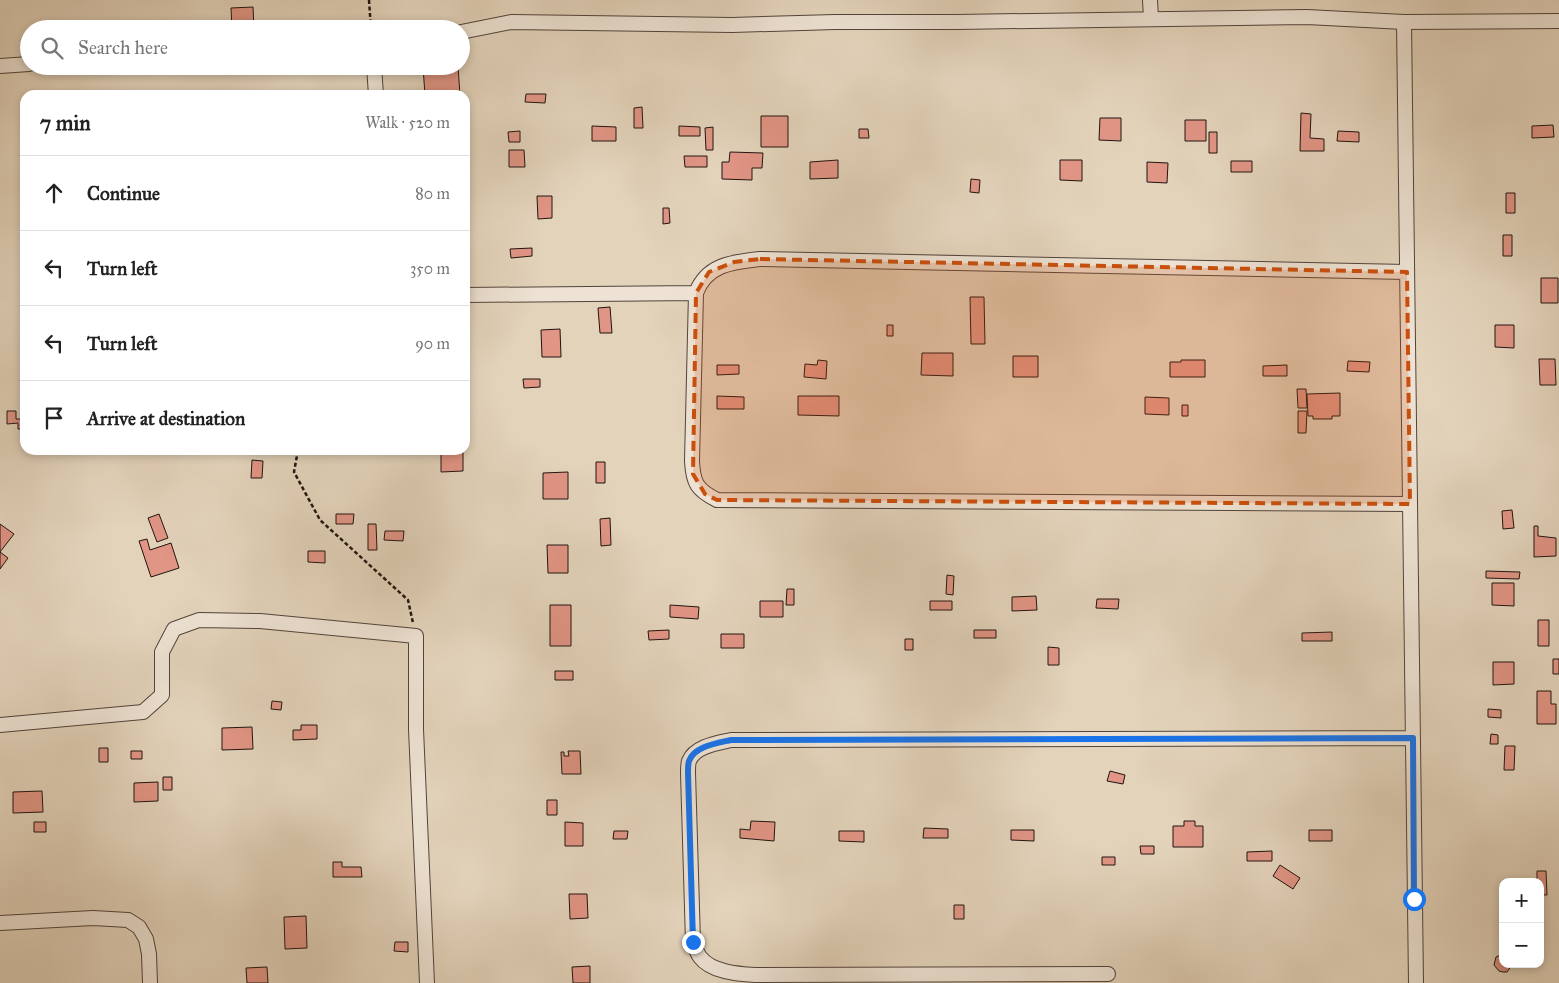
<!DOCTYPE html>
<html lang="en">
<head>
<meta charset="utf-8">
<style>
	:root { --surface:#fff; --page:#f6f6f6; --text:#222; --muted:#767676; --line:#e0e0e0 }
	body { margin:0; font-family:"IM FELL Great Primer",serif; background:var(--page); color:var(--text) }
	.controls { position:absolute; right:15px; bottom:15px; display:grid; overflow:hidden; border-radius:10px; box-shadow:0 2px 8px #0003 }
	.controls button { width:45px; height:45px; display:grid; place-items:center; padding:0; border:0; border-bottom:1px solid var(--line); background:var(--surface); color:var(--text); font:25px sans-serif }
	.stop { position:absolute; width:15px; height:15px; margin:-11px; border:4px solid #1a73e8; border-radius:50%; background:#fff }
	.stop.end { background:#1a73e8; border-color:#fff; box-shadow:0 1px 5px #0008 }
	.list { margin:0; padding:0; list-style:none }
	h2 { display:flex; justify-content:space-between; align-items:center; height:65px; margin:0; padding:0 20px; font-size:21px }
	h2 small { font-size:16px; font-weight:400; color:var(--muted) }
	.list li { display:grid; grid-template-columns:32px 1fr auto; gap:15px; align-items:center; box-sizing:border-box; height:75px; padding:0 20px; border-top:1px solid var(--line) }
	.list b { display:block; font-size:19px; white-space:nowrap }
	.list em { font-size:16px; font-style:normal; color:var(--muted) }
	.icon { flex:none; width:28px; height:28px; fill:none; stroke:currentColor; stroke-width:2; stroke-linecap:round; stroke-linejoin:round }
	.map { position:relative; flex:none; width:1559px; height:983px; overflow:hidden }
	.search { position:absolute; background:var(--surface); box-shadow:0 2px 8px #0003; left:20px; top:20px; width:450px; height:55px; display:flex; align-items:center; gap:12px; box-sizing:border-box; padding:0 18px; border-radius:28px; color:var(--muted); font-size:19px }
	.panel { position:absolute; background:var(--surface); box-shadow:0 2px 8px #0003; left:20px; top:90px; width:450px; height:365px; border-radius:15px }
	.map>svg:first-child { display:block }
	.building { fill:#e19585; stroke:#201410 }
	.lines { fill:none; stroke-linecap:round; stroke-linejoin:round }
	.minor-casing { stroke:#51443b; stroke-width:16 }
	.path { stroke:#201410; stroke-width:2.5; stroke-dasharray:4 2.5; stroke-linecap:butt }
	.minor { stroke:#ede2d3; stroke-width:14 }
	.route { stroke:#1a73e8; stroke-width:6 }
	.marked { fill:#ca4f0d; fill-opacity:0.2; stroke:#ca4f0d; stroke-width:4; stroke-dasharray:10 6; stroke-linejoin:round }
</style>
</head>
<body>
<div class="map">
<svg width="1559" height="983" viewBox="0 0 1559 983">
	<rect width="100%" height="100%" fill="#e3d3bb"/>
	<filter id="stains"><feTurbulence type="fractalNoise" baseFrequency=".004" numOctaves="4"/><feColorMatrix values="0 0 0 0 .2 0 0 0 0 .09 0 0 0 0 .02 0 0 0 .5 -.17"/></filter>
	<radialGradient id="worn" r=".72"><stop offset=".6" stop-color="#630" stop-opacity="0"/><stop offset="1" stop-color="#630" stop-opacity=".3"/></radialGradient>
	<path class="building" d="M253,7l1,22h-22l-1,-21z
		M458,66l2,29h-35l-2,-28z
		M526,94h20l-1,9 -20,-1z
		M642,107l1,21h-9v-20z
		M1301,113l10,1 -1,24 14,1v12h-24z
		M761,116h27v31h-27z
		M1100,118h21v23l-22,-1z
		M1185,120h21v21h-21z
		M1553,125l1,12 -22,1v-12z
		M592,126l24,1v14h-24z
		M679,126l21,1v9h-21z
		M713,127v23h-7l-1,-22z
		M859,129h9l1,9h-10z
		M520,131v11h-11l-1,-10z
		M1338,131l21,1v10l-22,-1z
		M1209,132h8v21h-8z
		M509,150h15l1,17h-16z
		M730,152l33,1 -1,15h-10v12l-30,-1v-17h7z
		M684,156h23v11h-22z
		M838,160v18l-28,1v-17z
		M1060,160h22v21l-22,-1z
		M1231,161h21v11h-21z
		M1147,162l21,1 -1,20 -20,-1z
		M971,179l9,1 -1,13 -9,-1z
		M1506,193h9v20h-9z
		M537,196h15v22l-14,1z
		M663,208h6l1,15 -7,1z
		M1503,235h9v21h-9z
		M532,248v8l-21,2 -1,-9z
		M1541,278h17v25h-17z
		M970,297h14l1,47h-14z
		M610,307l2,26h-12l-2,-25z
		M887,325h6v11h-6z
		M1495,325h19v23l-19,-1z
		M560,329l1,28h-19l-1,-27z
		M922,353h31v23l-32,-1z
		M1013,356h25v21h-25z
		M1539,359h16l1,26h-16z
		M818,360l9,1 -1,18 -22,-2 1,-13 12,1z
		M1181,360h24v17h-35v-15h11z
		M1348,361l22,1 -1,10 -22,-1z
		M717,365h22v9l-22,1z
		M1287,365v11h-24v-10z
		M523,379h17v8l-16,1z
		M1297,389h9l1,19h-9z
		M1340,393v23h-8v3h-19v-3h-5l-1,-22z
		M717,396l27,1v12h-27z
		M798,396h41v20l-41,-1z
		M1145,397l24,1v17l-24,-1z
		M1182,405h6v11h-6z
		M7,411h9v8h9v10h-7v-6l-11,1z
		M1298,411h9l-1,22h-8z
		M441,450h22v21l-22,1z
		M252,460l11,1 -1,17h-11z
		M596,462h9v21h-9z
		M568,472v27h-25v-26z
		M1512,510l2,18 -11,1 -1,-18z
		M159,514l9,24 -11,4 -9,-24z
		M336,514h18l-1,10h-17z
		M610,518l1,27 -10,1 -1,-27z
		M0,524l14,10 -14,18 8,6 -8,11z
		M368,524h8l1,26h-9z
		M1534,526h4v10l18,2v18l-22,1z
		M385,531h19l-1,10 -19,-1z
		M147,539l3,11 21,-7 8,25 -28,9 -12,-36z
		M547,545h21v28h-20z
		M308,551h17v12l-17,-1z
		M1486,571l34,1 -1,7 -33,-1z
		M947,575l7,1 -1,19 -7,-1z
		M1492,583h22v23l-22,-1z
		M787,589h7v16h-8z
		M1036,596l1,14 -25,1v-14z
		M1097,599h22l-1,10 -22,-1z
		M760,601h23v16h-23z
		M930,601h22v9h-22z
		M550,605h21v41h-21z
		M670,605l29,2 -1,12 -28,-2z
		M1538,620h11v26h-11z
		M669,630v9l-20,1 -1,-9z
		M974,630h22v8h-22z
		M1332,632v9h-30v-8z
		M721,634h23v14h-23z
		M905,639h8v11h-8z
		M1048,647l11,1v17h-11z
		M1553,659h6v15h-6z
		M1493,662h21v22l-21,1z
		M555,671h18v9h-18z
		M1537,691h14v13h5v20h-19z
		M272,701l10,1 -1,8 -10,-1z
		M1488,709l13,1v8l-13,-1z
		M301,725h16v14l-24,1v-10h8z
		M252,727l1,22 -31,1v-22z
		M1491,734l7,1v9h-8z
		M1505,746h10l-1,24h-10z
		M99,748h9v14h-9z
		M131,751h11v8h-11z
		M568,751h12l1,23h-19l-1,-22h3v4h5z
		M1110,771l15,4 -2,9 -16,-3z
		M163,777h9v13h-9z
		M158,782v19l-24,1v-19z
		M42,791l1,21 -30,1v-21z
		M547,800h10v15h-10z
		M751,821l24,1 -1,19 -34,-3v-9l10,1z
		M1184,821h11v5h8v21h-30v-21h11z
		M34,822h12v10h-12z
		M565,822l18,1v23h-18z
		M924,828l24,1v9h-25z
		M1011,830h23v11l-23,-1z
		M1309,830h23v11h-23z
		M614,831h14l-1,8h-14z
		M839,831h25v11l-25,-1z
		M1140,846h14v8h-13z
		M1272,851v10h-25v-9z
		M1102,857h13v8h-13z
		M333,862h9v5h19l1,10h-29z
		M1280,865l20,13 -7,11 -20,-13z
		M1537,871h9l1,24h-7v-13h-3z
		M569,894h18l1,24 -18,1z
		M954,905h10v14h-10z
		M306,916l1,32 -22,1 -1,-32z
		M395,942h13v10l-14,-1z
		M1503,954v10l9,1 -5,7h-4l-4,-1 -5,-6 2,-8z
		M590,966v17h-17l-1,-16z
		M267,967l1,16h-21l-1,-15z"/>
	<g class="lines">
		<g class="minor-casing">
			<path id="minor" d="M1150,0l1,18
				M1404,22l12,961
				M461,32l50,-10 221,3 103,-3h121l351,-5 97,5 155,-1
				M0,66l29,-2
				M374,66l2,29
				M1407,272l-647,-13c-27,3 -53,5 -64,34l-4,168c1,22 5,29 25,39l693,4
				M465,295l231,-2
				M0,725l143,-13 19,-17v-43l12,-23 25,-9 61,1 156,15v93l11,254
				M0,923l93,-5 35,2 11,7 7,12 3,15 1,29
				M1108,974l-353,1c-17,-1 -44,-3 -55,-18 -3,-4 -5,-10 -7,-15l-5,-169c0,-4 0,-9 1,-12 6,-15 29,-18 42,-21l682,-2"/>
		</g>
		<path class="path" d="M369,0l2,29
			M298,450l-4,22 26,48 88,80 5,23"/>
		<use href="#minor" class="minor"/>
	</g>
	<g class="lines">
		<path class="route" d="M693,942l-5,-169c0,-4 0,-9 1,-12 5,-15 29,-18 42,-21l682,-2 1,161"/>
	</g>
	<path class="marked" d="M760,259l647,13 3,232 -693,-4 -12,-6 -12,-20 3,-181 13,-21 25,-10z"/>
	<rect width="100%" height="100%" filter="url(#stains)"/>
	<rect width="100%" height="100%" fill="url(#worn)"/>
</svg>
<div class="controls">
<button>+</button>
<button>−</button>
</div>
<div class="stop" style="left:1414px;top:899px"></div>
<div class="stop end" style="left:693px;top:942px"></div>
<div class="search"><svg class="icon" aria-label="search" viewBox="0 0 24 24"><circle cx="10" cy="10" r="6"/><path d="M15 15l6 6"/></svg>Search here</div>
<section class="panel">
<h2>7 min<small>Walk · 520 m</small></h2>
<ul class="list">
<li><svg class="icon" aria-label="ahead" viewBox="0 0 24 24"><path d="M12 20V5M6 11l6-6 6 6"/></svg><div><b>Continue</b></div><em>80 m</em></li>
<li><svg class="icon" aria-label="left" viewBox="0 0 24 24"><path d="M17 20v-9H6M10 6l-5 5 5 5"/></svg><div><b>Turn left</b></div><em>350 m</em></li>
<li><svg class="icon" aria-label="left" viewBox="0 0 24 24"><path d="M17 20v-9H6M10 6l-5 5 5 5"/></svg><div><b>Turn left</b></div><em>90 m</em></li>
<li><svg class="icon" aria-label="arrive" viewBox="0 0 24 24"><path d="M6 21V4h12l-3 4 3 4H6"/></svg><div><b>Arrive at destination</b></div></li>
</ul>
</section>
</div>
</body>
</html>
